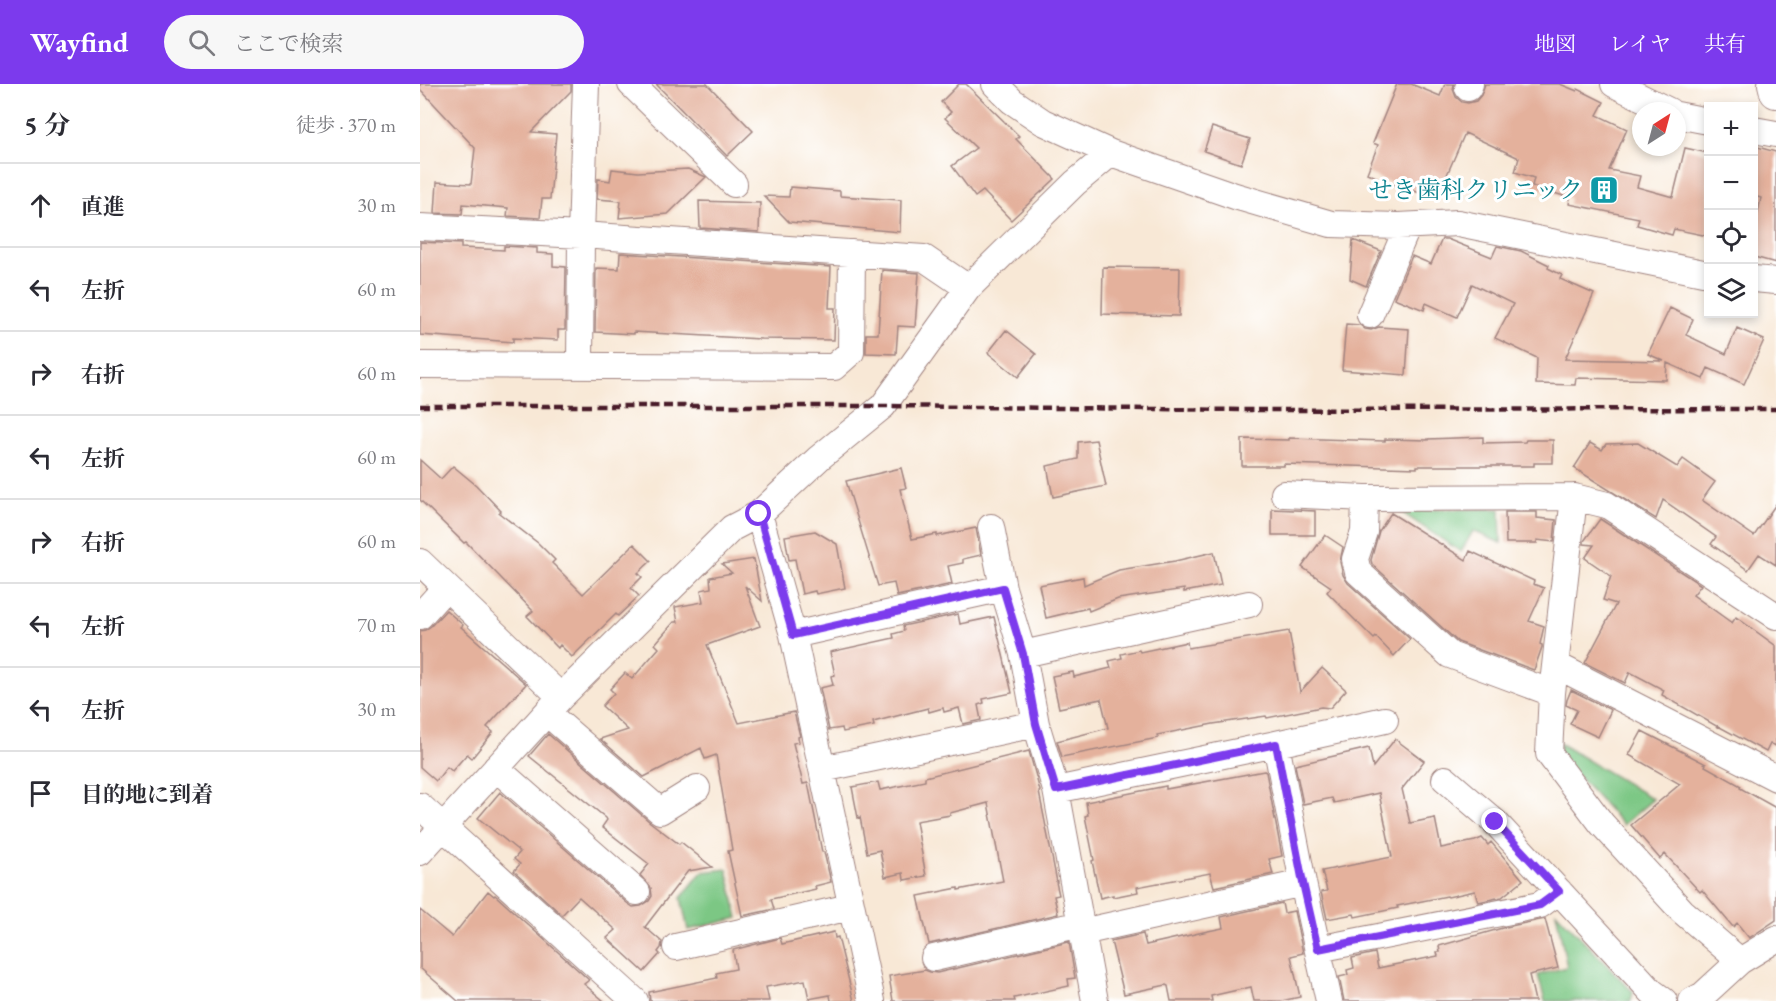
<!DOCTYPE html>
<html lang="ja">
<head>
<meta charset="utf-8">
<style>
	:root { --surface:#fff; --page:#f7f7f7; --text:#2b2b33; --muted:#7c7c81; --line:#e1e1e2; --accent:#7c3aed }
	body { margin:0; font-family:"EB Garamond","Noto Serif JP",serif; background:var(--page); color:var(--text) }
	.controls { position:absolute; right:18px; top:18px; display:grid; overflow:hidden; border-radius:0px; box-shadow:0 3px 9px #0003 }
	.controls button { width:54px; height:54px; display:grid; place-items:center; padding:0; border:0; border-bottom:2px solid var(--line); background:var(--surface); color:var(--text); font:30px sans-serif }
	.compass { position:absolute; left:1212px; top:18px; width:54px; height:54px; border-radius:50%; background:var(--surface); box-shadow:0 3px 9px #0003; rotate:36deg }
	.stop { position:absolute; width:18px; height:18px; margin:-14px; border:4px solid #7c3aed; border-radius:50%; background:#fff }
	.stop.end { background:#7c3aed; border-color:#fff; box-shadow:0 2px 6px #0008 }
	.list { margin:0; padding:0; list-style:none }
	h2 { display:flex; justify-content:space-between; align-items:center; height:78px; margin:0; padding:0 24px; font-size:26px }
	h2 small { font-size:20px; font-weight:400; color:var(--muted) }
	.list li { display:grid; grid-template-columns:39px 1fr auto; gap:18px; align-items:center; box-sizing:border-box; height:84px; padding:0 24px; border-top:2px solid var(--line) }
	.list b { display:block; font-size:22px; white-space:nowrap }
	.list em { font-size:20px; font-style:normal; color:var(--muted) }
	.icon { flex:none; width:33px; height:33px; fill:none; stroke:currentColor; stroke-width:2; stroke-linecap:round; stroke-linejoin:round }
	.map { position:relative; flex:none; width:1356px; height:917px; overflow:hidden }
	header { display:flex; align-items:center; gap:36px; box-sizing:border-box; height:84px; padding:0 30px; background:var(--accent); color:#fff }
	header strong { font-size:28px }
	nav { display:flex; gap:33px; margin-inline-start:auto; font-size:21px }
	.search { width:420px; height:54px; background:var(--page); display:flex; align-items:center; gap:15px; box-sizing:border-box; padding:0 21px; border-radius:33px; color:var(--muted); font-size:22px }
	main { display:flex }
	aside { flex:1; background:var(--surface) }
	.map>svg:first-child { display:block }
	.green { fill:#7cc784; stroke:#637358; stroke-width:1.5 }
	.building { fill:#e4b19c }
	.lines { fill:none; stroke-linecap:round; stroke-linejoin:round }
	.minor-casing { stroke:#a18480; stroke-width:28 }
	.tertiary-casing { stroke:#a18480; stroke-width:34 }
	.minor { stroke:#fff; stroke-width:26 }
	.tertiary { stroke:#fff; stroke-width:32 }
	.rail { stroke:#4a1f2b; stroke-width:4.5; stroke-dasharray:9 4.5; stroke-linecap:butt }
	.route { stroke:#7c3aed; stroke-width:8 }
	.labels { text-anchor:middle; stroke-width:6; stroke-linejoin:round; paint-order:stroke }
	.culture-label { font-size:24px; fill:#0d838f; stroke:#fff; text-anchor:end }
</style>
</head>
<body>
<header>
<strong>Wayfind</strong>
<div class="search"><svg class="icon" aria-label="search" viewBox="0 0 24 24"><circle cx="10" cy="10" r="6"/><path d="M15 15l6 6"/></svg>ここで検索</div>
<nav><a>地図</a><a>レイヤ</a><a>共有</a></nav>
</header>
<main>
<aside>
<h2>5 分<small>徒歩 · 370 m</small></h2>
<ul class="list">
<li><svg class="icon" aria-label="ahead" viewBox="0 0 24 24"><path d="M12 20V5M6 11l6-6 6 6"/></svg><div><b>直進</b></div><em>30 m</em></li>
<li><svg class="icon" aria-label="left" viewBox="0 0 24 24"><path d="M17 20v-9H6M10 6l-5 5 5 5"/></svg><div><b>左折</b></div><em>60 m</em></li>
<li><svg class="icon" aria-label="right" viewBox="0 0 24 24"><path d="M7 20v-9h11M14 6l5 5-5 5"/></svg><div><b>右折</b></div><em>60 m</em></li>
<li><svg class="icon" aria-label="left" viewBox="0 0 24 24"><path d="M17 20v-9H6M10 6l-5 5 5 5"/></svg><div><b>左折</b></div><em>60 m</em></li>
<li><svg class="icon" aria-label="right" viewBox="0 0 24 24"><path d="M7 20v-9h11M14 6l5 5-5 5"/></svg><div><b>右折</b></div><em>60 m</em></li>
<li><svg class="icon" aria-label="left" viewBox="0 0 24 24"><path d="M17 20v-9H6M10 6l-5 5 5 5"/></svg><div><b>左折</b></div><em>70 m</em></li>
<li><svg class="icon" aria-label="left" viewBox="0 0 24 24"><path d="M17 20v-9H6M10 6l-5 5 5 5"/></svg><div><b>左折</b></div><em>30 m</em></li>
<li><svg class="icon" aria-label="arrive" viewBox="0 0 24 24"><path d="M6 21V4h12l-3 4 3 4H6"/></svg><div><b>目的地に到着</b></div></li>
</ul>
</aside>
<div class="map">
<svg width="1356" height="917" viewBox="0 0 1356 917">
	<rect width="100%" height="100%" fill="#fff"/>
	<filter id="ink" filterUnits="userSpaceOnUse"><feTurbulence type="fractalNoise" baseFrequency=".0167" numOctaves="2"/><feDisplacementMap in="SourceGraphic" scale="12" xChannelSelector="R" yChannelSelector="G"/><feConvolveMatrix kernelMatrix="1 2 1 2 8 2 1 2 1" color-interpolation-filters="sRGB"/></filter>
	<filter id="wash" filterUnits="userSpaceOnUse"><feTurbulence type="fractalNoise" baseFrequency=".008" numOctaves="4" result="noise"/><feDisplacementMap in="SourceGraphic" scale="24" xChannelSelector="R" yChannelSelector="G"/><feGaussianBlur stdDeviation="1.35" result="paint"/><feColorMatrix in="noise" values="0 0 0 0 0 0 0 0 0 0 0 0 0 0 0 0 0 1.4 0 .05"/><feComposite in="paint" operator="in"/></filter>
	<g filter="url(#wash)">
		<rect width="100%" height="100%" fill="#f8e8d6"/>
		<path class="green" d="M1080,425l1,34 -28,-12 -12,21 -63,-42z
			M1139,659l94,56 -30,26 -62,-67z
			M307,785l11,49 -50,12 -7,-32 21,-26z
			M1136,828l77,80 -2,9h-86l-7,-26 29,-8z"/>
		<g id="blocks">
			<path class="building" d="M0,0h151v7l-40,41 25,2 -6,65h-8l-2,19 -33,-2 1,-8 -45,-4 -1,10 -27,-1 2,-31 34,2 4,-36 -55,-59z
				M236,0h51l46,47 -26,25z
				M539,0h7l53,52 -3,3 39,40 -44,41 -28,-29 -8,6 -23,-31 24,-18 -31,-30 6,-6 -10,-10z
				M977,0h14l29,12 5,-12h9l-1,5 3,8 6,5 6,1 8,-2 5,-6 4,-11h75l17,7 1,-2 26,13 -7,13 30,14 -18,41 31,6 -3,11 36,10 12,-49 23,5v83l-34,-7 -2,6 -35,-10 2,-7 -70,-14 1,-6 -38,-12 2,-8 -19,-6 4,-14 -54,-25 -29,67 -38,-16 -1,2 -30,-13 11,-28 -5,-2z
				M792,43l38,12 -9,25 -37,-13z
				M1334,62l22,6v111l-22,-6v-26l7,-33 -7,-2z
				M192,85l26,3 50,-3 18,8 -38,37 -49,4 2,-17 -24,-2 1,-20 12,2z
				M370,103l50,4v5l61,4 -1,32 -111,-10 -25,-26 25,1z
				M279,117l61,2 -1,29 -59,-4z
				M1022,155h5l45,18 5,-11 24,5 28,14 -1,3 14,7 -2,4 34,15 -29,65 99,2 -16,-7 22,-46 23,11 -7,16 40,19 11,-26 27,12 -20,44 -36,-16 -5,11 -36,-16 -1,17 -90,-2 -1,7 -39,-1 1,-26 -42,-20 18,-34 -41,-20 -15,33 -31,-14 -2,7 -30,-12 18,-42 19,8z
				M933,156l28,11 -15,35 -16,-7z
				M0,158l41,2v4l43,2v-4l33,2v5l16,1v12l13,1 -1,63h-7v10l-45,-2v4l-93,-7z
				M200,169l211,14 -2,41h6l-1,32 -73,-1 -127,-7v2l-39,-2 1,-64 23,1z
				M683,183l77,1 -1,48 -77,-2z
				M462,186l37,3 -4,54 -17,-1 -2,28 -30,-1v-19h12z
				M926,240l14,1 5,4 6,1 8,-3 30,2 -3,46 -64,-5z
				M586,246l30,24 -18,23 -30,-24z
				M1063,353v6l42,-1 1,-2h27v23h-19v3h-117v2l-133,-4v2h-42v-27l47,1v-2l96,3v-2l43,1v-1z
				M676,356l10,46 -53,11 -6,-31 31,-7v-17z
				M1170,359l12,7 4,-6 32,-1 39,24 6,-8 32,23 -13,18 52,36 22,-32v61l-17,-11 -11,16 -37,-26 5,-7 -53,-37 -7,19 -82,-51z
				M0,376l21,19 12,-13 23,19 25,26 -2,2 39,30 17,17 -3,3 31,31 51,-50 17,17 -13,12 4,4 -11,11 8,8 -21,20 -2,-2 -44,43 -12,-12 -2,3 -31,-32 6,-5 -67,-69 -2,1 -44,-43z
				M481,384l5,20 -6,1 12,50 25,-5v2l39,-8 5,27 -18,4v4l-15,3 4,18 -55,12 -3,-13 -16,3 -32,-105z
				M852,425l43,2v24h-43z
				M1085,428h32v6l19,2 -2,22 -17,-2v3h-31z
				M971,429l75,47 4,-9 64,30 -1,3 11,4 -15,33 15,5 -4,18 2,1v2l-8,23 -76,-28 -86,-78 -1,-4 8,-29z
				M1180,435l101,66 -8,10 39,28 4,-6 40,29v100l-6,-2 -4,8 -48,-26v1l-56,-32 2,-5 -34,-18 -5,11 -40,-20 31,-59 -13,-4 8,-24 -26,-18 9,-13 -10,-1v-3z
				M395,447l22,13 8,44 -29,6 -1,-3 -13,3 -7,-35 -6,1 -4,-24z
				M905,451l18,12 -3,15 3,13 5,8 62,56 -16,17 -18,-19 -2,2 -47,-47 4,-5 -29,-20z
				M794,468l7,33 -37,7v-3l-66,10 -29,12 -1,-3 -42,10 -7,-33 44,-8 1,8 35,-15 56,-9z
				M334,475l8,42 -17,-15 15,40 -53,19 32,78 55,-11 6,24 -2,1 1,5 -6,1 10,41 5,-1 14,69h2l7,30 -16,4 1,3 -45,10 3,10 -32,7 -14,-65 4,-1 -16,-95 -11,4 -4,-11 -57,29 -44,-38 28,-9 -26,-24 12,-13 -4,-4 15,-16 7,6 27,-31 -4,-4 19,-22h4l-3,-15 28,-5 -2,-12 10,-2 -1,-11 22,-4 -10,-9z
				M26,526l17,15 -2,2 65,57 -39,43 6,5 -21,26 -5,-4 -15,17 -5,-4 -11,14 -16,-14v-136l5,-1 6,-4z
				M538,530l2,10 34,-7 18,76 -29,6 1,4 -6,2 3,15 -18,4 -4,-16 -15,4 -1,-4 -14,4 -1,-4 -55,14 1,4 -31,6 -1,-4 -13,2 -9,-42 13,-3 -2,-9 4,-1 -5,-23 64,-14 -1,-4 11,-3 -1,-5z
				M869,547l11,61 22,-24 24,22 -16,18 -9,-1 -54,11 -1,-2 -53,8 -56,11 1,3 -96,19 -5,-16 51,-13 -7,-29 -42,9 -7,-32 21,-4 1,5 37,-9 -2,-7 13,-3 -1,-4 18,-4 1,2 47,-10 1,6z
				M1151,606l40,20 -13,27 -28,-13 7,-14 -11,-5 1,-5z
				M1222,647l64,33 -1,2 36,20 -1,2 36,20v112l-27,18 -12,-15 -4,4 -31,-37 -2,2 -35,-38 -5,5 -29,-34 49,-41 -51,-29z
				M128,650l102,88 29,22 2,-2 31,25 -24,4 -43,56 17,15 -1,6 -3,4 2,2 -16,18 -37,-34 9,-8 -37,-33 -17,18 -48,-44 6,-7 -6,-5 6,-7 -42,-34 22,-26 127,111 6,4 8,-1 8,-5 3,-5 -1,-8 -11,-13 9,-11 -47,-37 5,-7 -1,-2 -77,-62z
				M975,655l29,22 -22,28 8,34 25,-5 6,30 34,-7 7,-3 6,7 3,-3 32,38 -21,17 -24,5 -3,-11 -27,6 -1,-1 -50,10 1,2 -43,9 -1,-3 -27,5 -6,-27 6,-1 -5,-20 70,-14 -13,-64 -45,10 -2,-5 -29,6 -8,-39 74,-17 4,19z
				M609,667l11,40 -1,1 18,90h-1l3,13 -5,1 4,18 -129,30 -11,-48 40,-8v2l45,-9 -15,-78 -38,10v2l-34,6 10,55 -22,4 -1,-7 -18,4 -5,-27 -13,3 -7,-36 -2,1 -6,-31 26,-5 2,8 45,-9v-4z
				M844,687l2,1 16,84 -13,3 4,15 -59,13 -4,-14 -73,14 1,5 -25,5v-2l-13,3 -8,-37 2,-1 -9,-44 3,-1 -2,-13 80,-16v3z
				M68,807l6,5 1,-1 94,85 -5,4 20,17h-146l-38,-33v-58l32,27z
				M862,819l2,10 10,-2 9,42 -12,3 9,41 -19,4h-27l-3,-14 -40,9 1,5h-41l-3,-15 -2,-1 -42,9 -13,-53 32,-7 3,11 62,-14 15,-3 -2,-11z
				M1125,835l13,49 -29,7 6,26h-191l-5,-24 9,-2 -1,-5 7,-2 -2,-10 23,-5 3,15 60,-12 -1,-4h3l-1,-6 67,-19z
				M414,848l1,6 3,-1 16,64h-23l-1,-6 -21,4 -4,-19 -39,7 3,14h-119l-1,-9 68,-14 -1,-5 20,-4 -3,-19 47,-12 2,6z
				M649,858l6,36 -7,1 1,7 -55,12 1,3h-122l-4,-25 36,-6 5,2 7,1z"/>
		</g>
	</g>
	<g filter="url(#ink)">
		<use href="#blocks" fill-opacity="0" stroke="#a18480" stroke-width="1.5"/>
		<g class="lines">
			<g class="minor-casing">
				<path id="minor" d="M211,0l103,100
					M575,0l17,17 31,21 68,31 124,43 96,28 67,2 60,-3 250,51
					M1194,0l55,27
					M1048,4l2,-4
					M1257,31l31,6
					M1334,46l22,4
					M0,143l161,8 343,23 44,30
					M1334,195l22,2
					M950,231l38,-89
					M0,281l414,2 17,-15 1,-99
					M160,281l1,-130 5,-151
					M864,410l81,4 209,-1 33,8 169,111
					M1154,413l-22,196 -3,61 53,70 80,87 58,50
					M945,414l-1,34 -9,27 3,13 92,83 102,38
					M339,430l34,121 79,366
					M571,443l12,61 20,66 13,70 20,66 39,211
					M0,478l141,135
					M0,532l26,-29
					M373,551l210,-47
					M603,570l226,-50
					M1136,581l220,113
					M127,629l113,98 37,-23
					M856,660l109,-24
					M76,684l141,124
					M402,685l214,-45
					M1025,695l50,43 157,170 12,9
					M636,706l220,-46 27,139 26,118
					M0,722l215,195
					M0,768l141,-155 171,-169 27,-14 60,-56 64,-52 85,-118 107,-105 36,-30
					M662,848l221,-49
					M256,863l174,-40
					M898,865l222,-44 19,-14
					M514,874l147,-34
					M1272,917l11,-6 37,-34 36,-22"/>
			</g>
			<g class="tertiary-casing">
				<path id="tertiary" d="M1354,0l2,8"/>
			</g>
			<use href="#minor" class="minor"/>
			<use href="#tertiary" class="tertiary"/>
			<path class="rail" d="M0,322h463l359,4 534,-1"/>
		</g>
	</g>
	<g class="lines" filter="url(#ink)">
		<path class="route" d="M339,430l34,121 210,-47 20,66 13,70 20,66 220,-46 27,139 15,66 222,-44 19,-14 -64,-69"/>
	</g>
	<defs>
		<g id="building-square" transform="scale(1.5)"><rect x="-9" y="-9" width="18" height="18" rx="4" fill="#0f9aa8" stroke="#fff"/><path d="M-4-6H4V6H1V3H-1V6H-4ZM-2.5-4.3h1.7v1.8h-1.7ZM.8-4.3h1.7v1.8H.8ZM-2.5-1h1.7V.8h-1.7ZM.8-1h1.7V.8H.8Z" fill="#fff"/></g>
	</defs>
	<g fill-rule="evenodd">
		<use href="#building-square" x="1184" y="106"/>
	</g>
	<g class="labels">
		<g class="culture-label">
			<text x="1163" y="114">せき歯科クリニック</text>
		</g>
	</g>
</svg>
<div class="controls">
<button>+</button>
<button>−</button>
<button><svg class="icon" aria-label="locate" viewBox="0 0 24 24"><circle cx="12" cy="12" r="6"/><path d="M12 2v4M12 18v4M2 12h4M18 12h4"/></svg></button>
<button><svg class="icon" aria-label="layers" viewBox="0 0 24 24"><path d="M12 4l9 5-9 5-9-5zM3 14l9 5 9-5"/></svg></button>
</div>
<svg class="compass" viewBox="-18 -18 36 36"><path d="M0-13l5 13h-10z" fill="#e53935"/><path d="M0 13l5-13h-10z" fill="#7c7c81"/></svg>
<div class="stop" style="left:339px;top:430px"></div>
<div class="stop end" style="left:1075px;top:738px"></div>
</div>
</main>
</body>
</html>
